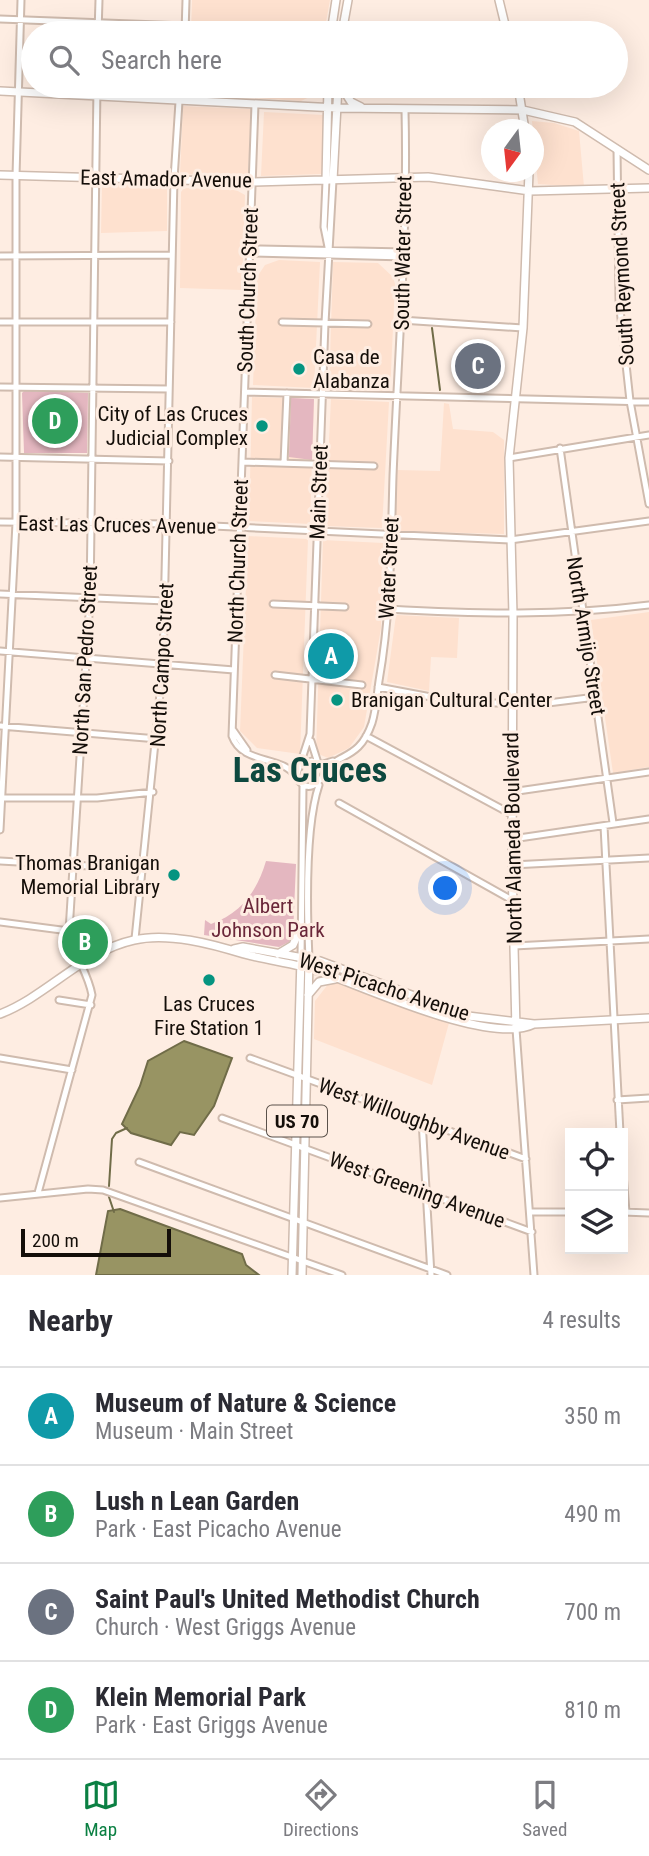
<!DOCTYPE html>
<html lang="en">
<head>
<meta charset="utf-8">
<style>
	:root { --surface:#fff; --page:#f7f7f7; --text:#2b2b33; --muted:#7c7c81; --line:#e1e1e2; --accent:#0b8043 }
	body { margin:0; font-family:"Roboto Condensed",sans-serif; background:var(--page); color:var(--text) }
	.controls { position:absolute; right:21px; bottom:21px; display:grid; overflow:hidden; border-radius:0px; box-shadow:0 7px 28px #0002 }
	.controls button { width:63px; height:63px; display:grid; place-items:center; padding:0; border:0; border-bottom:2px solid var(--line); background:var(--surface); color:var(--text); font:35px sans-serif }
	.compass { position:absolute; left:481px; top:119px; width:63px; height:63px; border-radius:50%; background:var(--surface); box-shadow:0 7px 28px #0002; rotate:195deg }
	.scale { position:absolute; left:21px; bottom:18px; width:150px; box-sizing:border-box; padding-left:7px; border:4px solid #140e09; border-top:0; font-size:19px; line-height:24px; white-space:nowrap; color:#140e09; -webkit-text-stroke:5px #feede2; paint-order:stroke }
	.you { position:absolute; left:446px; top:889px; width:24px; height:24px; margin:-18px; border:5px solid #fff; border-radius:50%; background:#1a73e8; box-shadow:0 0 0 10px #1a73e833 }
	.badge { display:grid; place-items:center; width:46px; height:46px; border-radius:50%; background:var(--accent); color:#fff; font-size:23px; font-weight:700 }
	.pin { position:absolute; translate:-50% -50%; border:4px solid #fff; box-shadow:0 2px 7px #0006 }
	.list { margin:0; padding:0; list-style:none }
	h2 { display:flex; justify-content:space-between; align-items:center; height:91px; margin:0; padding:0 28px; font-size:30px }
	h2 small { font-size:23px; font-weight:400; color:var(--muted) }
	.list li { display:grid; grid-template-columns:46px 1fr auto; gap:21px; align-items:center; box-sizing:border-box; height:98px; padding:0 28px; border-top:2px solid var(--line) }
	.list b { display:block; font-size:26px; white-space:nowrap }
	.list p { margin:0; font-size:23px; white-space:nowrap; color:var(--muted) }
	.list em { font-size:23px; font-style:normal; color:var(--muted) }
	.icon { flex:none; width:38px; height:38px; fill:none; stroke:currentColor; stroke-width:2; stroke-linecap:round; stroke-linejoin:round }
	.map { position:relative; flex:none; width:649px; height:1275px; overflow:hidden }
	.search { position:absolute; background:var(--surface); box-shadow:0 7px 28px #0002; left:21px; right:21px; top:21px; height:77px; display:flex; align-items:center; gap:18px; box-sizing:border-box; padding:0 24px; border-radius:38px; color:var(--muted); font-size:26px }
	.sheet { height:483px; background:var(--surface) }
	nav { display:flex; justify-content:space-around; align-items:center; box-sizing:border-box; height:98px; border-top:2px solid var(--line); background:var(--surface); font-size:19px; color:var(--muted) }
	nav a { display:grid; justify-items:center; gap:4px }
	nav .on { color:var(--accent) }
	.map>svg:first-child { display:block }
	.built { fill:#fee1cf }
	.green { fill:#e4b7c0 }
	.water { fill:#989463; stroke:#706c48; stroke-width:2 }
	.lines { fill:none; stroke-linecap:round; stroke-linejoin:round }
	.stream { stroke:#706c48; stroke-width:2 }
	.minor-casing { stroke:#cfbbae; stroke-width:9 }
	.major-casing { stroke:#cfbbae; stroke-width:10 }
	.minor { stroke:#fff; stroke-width:5 }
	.major { stroke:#fff; stroke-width:7 }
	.poi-dot { fill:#059480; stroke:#feede2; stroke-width:2.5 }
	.labels { text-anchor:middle; stroke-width:6; stroke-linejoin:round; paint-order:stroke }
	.shield { fill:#feede2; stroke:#5a514a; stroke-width:2 }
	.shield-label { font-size:19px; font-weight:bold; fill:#140e09 }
	.street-label { font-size:21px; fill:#140e09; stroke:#feede2 }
	.poi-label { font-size:21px; fill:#140e09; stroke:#feede2; text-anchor:start }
	.park-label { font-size:21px; fill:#692639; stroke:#feede2 }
	.town-label { font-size:35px; font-weight:bold; fill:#0e493f; stroke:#feede2 }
</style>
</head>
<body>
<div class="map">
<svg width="649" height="1275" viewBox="0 0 649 1275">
	<rect width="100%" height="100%" fill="#feede2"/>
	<path class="built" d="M192,0h138l-6,33h-133z
		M186,86h135l-5,8 -15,7 -114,-7z
		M183,106l68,3 -3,68 -68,-3z
		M264,112l60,3 -2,59 -61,2z
		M532,121l22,2 25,8 5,56 -46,-3z
		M102,184l65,3v44l-66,2z
		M184,188l52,2 9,5 -3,95 -62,-2 1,-96z
		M279,260l41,2 -6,126 -61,-3 4,-108 8,-12z
		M333,262l45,1 15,14 2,7 -5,109 -61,-3z
		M252,397l62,2 -4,125 -61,-3z
		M331,399l58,3 -7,126 -57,-2z
		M444,403l5,1 4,25 40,3 11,8v94l-107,-3 -2,-3 2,-58 43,1z
		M248,536l60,3 -8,215 -43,-6 -17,-17z
		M323,540l60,3 -2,85 -17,99 -15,21 -21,10 -12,-5z
		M649,612v155l-36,6 -22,-153z
		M396,615l63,3 -2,40 -26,-1 -2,34 -42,-9z
		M335,982l114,41 -17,62 -118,-46 1,-38 14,-18z"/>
	<path class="green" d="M25,390l63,3 -1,60h-63l-2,-60z
		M291,398l23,1 -2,61 -23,-3z
		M266,861l30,3 -3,70 -4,8 -10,5 -75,-12 1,-15 6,4c31,-11 46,-33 55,-63z"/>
	<path class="water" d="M184,1041l48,17 -18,48 -20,29 -14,-3 -9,13 -40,-12 -9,-9 18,-38 8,-25z
		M120,1209l122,45 4,11 13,10h-163l12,-64z"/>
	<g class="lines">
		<path class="stream" d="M432,328l8,62
			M109,1186l3,-47 4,-6 11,-5
			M109,1197l5,15"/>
		<g class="minor-casing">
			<path id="minor" d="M0,19l185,7
				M98,33l1,-33
				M185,33l1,-33
				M255,104l-23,632c11,30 50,18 64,41
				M617,149l2,151 11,101 19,103
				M333,180l-8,143 -15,411 -14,43c11,18 23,7 30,-6 12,-19 33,-10 46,-48 4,-13 5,-28 7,-42 12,-68 12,-137 14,-205 5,-122 15,-244 12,-366
				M326,181l-2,46 4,20
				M249,252l11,-3 145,3
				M252,253l153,4
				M0,256l172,-1
				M401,320l122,8
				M0,322h171
				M282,322l86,2
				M0,387l169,2
				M245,392l404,10
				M560,448l53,375
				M0,457l169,4
				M509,458l140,-23
				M242,462l132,4
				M284,463l3,-70
				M0,522l169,2 341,16 139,-19
				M0,594l166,7
				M273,604l72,3
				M388,609c88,5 173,7 261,-4
				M0,651l234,19
				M275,675l87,10
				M378,687l85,16h85l48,-6
				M0,726l158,13
				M233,730l14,20
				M366,736l145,78
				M311,741l7,22
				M301,764l11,-3 8,5
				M320,765l13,-4
				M511,792l138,-20
				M3,798h94l56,-6
				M339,803l173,97
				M604,826l16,307
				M0,830l16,-307v-347l5,-176
				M512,839l137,-20
				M0,861l143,8
				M512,865l137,-7
				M0,922l69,9c4,23 19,41 23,64l-54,198
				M69,931l21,-333 7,-512
				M135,939l28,-275 11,-485 6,-93
				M514,946l135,-7
				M301,958l2,-172
				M309,959c-2,-46 -4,-132 10,-174
				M59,1000l32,5
				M516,1029l18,246
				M0,1058l72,12
				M250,1058l276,101
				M617,1100l32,-2
				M222,1118l310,114
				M422,1120l9,155
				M139,1162l308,113
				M623,1173l3,39
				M0,1198l88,-9 15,1 239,85
				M531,1212h39
				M623,1212l26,1"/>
		</g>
		<g class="major-casing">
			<path id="major" d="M499,0l8,33
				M331,33l5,-33
				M342,33l6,-33
				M341,86l10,16 10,5
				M518,86l7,44
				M0,91l337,17 186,2 52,12 74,48
				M0,175l251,7 177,-5 102,14 119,-3
				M333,180l5,-94
				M326,181l2,-95
				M234,949l9,-2 77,14 148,55 66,8
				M278,954l15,-9 8,-18
				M308,995l11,-13 16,-3
				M0,1014c47,-18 83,-63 134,-74 34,-8 78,4 110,14 25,7 52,9 77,18 46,16 170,74 213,52l115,-6
				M516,1029l-4,-164 1,-250 -4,-157 14,-130 6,-156
				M292,1275l9,-317
				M302,1275l7,-316"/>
		</g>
		<use href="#minor" class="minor"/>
		<use href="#major" class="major"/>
	</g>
	<g class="poi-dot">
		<circle cx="299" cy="369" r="7"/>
		<circle cx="262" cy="426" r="7"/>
		<circle cx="337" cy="700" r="7"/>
		<circle cx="174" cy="875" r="7"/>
		<circle cx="209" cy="980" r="7"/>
	</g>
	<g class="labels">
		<rect class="shield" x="267" y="1105.5" width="60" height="31" rx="5"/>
		<g class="shield-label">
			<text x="297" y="1128">US 70</text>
		</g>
		<g class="street-label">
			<text transform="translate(166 179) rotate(1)" y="7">East Amador Avenue</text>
			<text transform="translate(403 253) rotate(-89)" y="7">South Water Street</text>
			<text transform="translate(622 274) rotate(-93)" y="7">South Reymond Street</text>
			<text transform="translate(248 290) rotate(-88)" y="7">South Church Street</text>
			<text transform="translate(319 492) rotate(-88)" y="7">Main Street</text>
			<text transform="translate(117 525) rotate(1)" y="7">East Las Cruces Avenue</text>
			<text transform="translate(238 561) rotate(-88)" y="7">North Church Street</text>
			<text transform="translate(389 568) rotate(-87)" y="7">Water Street</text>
			<text transform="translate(586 636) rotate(81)" y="7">North Armijo Street</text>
			<text transform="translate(85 660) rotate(-87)" y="7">North San Pedro Street</text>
			<text transform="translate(162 665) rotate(-87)" y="7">North Campo Street</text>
			<text transform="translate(513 838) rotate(-91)" y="7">North Alameda Boulevard</text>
			<text transform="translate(384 987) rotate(18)" y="7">West Picacho Avenue</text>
			<text transform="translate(414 1119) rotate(20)" y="7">West Willoughby Avenue</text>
			<text transform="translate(417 1190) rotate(20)" y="7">West Greening Avenue</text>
		</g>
		<g class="poi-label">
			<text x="313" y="364">Casa de<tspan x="313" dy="24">Alabanza</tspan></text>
			<text x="248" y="421" text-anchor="end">City of Las Cruces<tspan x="248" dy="24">Judicial Complex</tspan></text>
			<text x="351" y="707">Branigan Cultural Center</text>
			<text x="160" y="870" text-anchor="end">Thomas Branigan<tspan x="160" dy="24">Memorial Library</tspan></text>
			<text x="209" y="1011" text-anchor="middle">Las Cruces<tspan x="209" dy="24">Fire Station 1</tspan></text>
		</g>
		<g class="park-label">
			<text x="268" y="913">Albert<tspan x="268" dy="24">Johnson Park</tspan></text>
		</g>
		<g class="town-label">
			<text x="310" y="782">Las Cruces</text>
		</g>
	</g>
</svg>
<div class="controls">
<button><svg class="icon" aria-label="locate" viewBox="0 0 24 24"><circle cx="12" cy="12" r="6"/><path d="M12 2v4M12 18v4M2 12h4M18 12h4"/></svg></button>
<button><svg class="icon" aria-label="layers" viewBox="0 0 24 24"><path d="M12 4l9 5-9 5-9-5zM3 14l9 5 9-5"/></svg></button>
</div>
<svg class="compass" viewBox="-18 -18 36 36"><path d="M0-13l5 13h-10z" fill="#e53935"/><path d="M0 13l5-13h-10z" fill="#7c7c81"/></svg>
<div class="scale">200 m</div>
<div class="you"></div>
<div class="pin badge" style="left:331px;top:656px;background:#0f9aa8">A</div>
<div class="pin badge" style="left:85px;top:942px;background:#2e9e5b">B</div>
<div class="pin badge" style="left:478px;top:366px;background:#6b7280">C</div>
<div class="pin badge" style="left:55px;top:421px;background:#2e9e5b">D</div>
<div class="search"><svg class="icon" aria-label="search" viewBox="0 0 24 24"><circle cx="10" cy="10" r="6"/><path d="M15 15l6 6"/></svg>Search here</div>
</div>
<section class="sheet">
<h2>Nearby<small>4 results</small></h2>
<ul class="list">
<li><span class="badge" style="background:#0f9aa8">A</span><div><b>Museum of Nature &amp; Science</b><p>Museum · Main Street</p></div><em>350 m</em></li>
<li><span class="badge" style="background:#2e9e5b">B</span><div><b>Lush n Lean Garden</b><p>Park · East Picacho Avenue</p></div><em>490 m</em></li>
<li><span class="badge" style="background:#6b7280">C</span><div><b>Saint Paul's United Methodist Church</b><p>Church · West Griggs Avenue</p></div><em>700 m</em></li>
<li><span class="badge" style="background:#2e9e5b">D</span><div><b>Klein Memorial Park</b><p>Park · East Griggs Avenue</p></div><em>810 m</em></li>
</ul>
</section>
<nav>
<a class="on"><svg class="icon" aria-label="map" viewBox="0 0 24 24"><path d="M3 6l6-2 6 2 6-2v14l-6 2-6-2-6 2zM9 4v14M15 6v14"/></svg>Map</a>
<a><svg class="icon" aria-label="directions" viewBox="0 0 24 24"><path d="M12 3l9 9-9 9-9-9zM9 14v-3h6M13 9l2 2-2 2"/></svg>Directions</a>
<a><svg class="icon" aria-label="saved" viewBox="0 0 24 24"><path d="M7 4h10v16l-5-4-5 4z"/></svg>Saved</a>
</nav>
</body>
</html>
